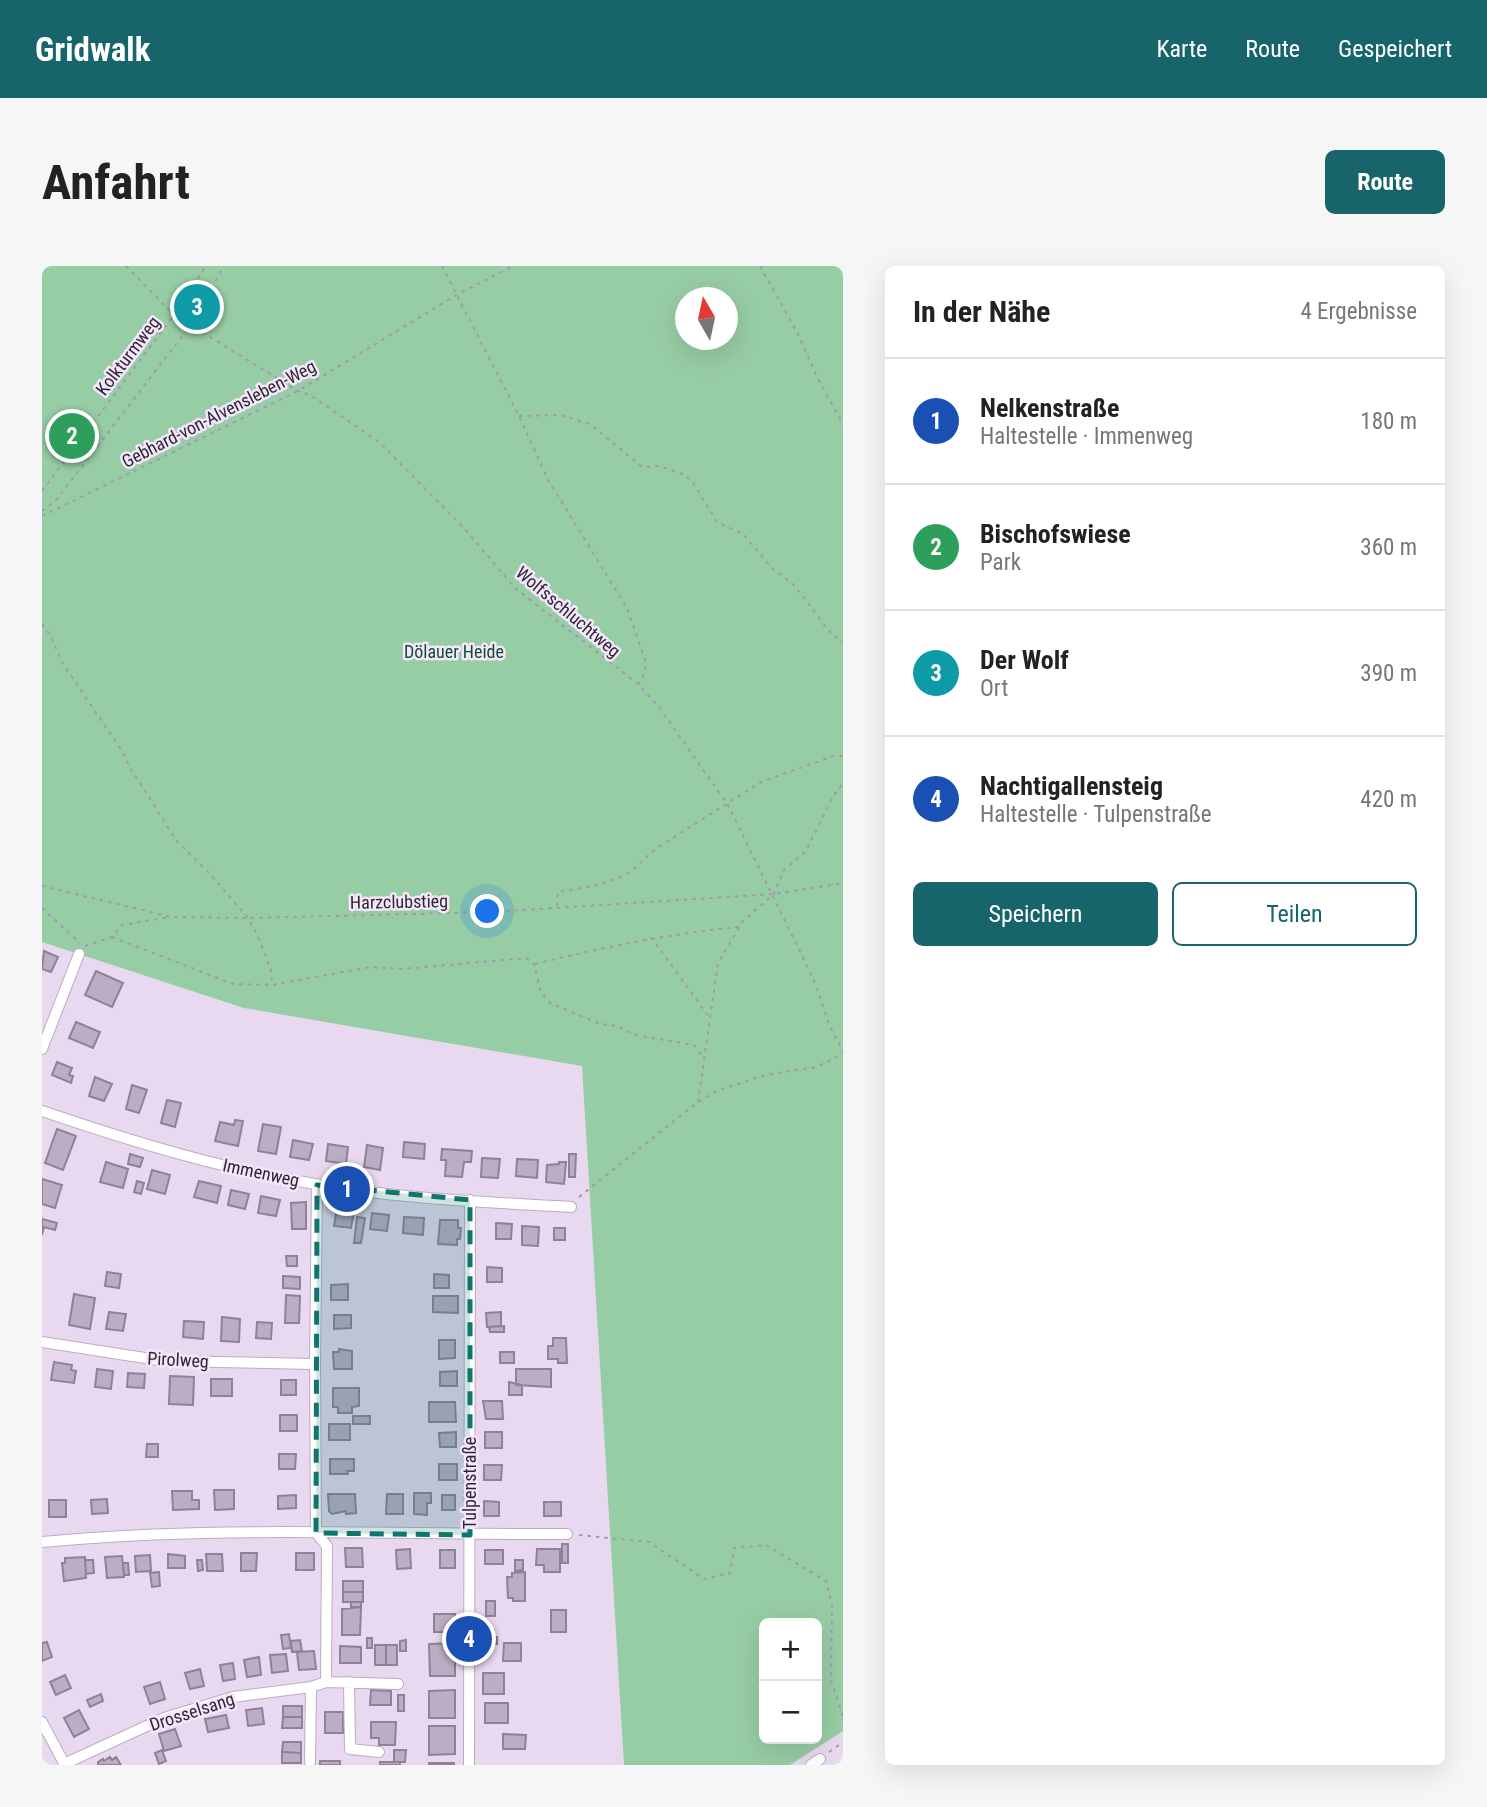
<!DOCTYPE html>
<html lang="de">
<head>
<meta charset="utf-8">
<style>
	:root { --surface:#fff; --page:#f6f6f6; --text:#222; --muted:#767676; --line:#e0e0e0; --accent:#17656b }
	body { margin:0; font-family:"Roboto Condensed",sans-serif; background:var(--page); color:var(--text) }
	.controls { position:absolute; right:21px; bottom:21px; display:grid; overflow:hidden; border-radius:10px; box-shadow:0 7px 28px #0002 }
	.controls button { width:63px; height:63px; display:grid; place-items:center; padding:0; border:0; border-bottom:2px solid var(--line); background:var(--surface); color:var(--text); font:35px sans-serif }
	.compass { position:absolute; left:633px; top:21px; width:63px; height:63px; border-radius:50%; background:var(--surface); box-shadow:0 7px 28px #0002; rotate:351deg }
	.you { position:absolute; left:446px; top:646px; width:24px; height:24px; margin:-18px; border:5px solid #fff; border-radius:50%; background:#1a73e8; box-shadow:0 0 0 10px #1a73e833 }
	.badge { display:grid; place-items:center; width:46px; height:46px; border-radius:50%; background:var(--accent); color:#fff; font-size:23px; font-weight:700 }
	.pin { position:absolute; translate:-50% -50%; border:4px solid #fff; box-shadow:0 2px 7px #0006 }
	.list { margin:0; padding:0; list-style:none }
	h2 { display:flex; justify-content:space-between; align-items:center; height:91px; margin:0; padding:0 28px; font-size:30px }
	h2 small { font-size:23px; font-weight:400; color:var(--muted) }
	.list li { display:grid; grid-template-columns:46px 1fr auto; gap:21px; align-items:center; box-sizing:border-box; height:126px; padding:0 28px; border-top:2px solid var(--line) }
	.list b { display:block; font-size:26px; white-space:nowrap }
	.list p { margin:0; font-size:23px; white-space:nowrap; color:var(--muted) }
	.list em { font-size:23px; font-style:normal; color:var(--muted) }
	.actions { display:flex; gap:14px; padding:21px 28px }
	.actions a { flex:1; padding:16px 0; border:2px solid var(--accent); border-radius:10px; text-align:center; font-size:24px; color:var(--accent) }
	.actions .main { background:var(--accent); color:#fff }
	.map { position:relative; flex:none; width:801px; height:1499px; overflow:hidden; border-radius:10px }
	header { display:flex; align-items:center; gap:42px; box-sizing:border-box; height:98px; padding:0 35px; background:var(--accent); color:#fff }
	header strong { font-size:33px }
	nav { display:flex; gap:38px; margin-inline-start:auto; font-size:24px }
	.intro { display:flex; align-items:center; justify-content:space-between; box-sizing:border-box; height:168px; padding:0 42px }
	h1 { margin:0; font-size:49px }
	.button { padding:18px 32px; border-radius:10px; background:var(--accent); color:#fff; font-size:24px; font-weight:700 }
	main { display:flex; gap:42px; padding:0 42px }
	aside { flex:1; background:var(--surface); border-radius:10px; box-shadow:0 7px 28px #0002 }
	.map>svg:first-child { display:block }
	.green { fill:#97cda5; fill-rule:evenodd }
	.building { fill:#bbadc4; stroke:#8f8197; stroke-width:2 }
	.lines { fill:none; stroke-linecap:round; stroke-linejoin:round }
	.street-casing { stroke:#bbacc3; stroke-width:12 }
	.path { stroke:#a499ab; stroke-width:2; stroke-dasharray:3.5 5; stroke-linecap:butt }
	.street { stroke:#fff; stroke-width:10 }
	.marked { fill:#0f766e; fill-opacity:0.2; stroke:#0f766e; stroke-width:5; stroke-dasharray:14 9; stroke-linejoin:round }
	.labels { text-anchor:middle; stroke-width:5; stroke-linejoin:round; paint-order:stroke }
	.street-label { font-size:18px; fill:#2d2830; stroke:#f5e6fe }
	.park-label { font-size:18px; fill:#10502a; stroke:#f5e6fe }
</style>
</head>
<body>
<header>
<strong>Gridwalk</strong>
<nav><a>Karte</a><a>Route</a><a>Gespeichert</a></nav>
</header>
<div class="intro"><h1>Anfahrt</h1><a class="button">Route</a></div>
<main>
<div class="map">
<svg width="801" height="1499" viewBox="0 0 801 1499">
	<rect width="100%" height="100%" fill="#e8d9f1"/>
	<path class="green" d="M0,0h801v1465l-53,34h-166l-42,-699 -338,-58 -202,-66zM643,32h42v42h-42zM722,1357h53v116h-53z"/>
	<path class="building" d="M2,685l14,6 -7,15 -9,-3z
		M54,705l27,12 -11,24 -27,-12z
		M34,756l24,10 -7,16 -24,-10z
		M15,796l15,6 -3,7 4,1 -2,7 -19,-8z
		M53,811l17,7 -8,17 -15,-5z
		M90,819l15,5 -8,23 -13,-4z
		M125,834l14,3 -6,24 -14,-4z
		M193,854l8,1 -5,25 -23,-5 5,-19 14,3z
		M221,858l18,3 -5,27 -18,-3z
		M15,863l19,7 -13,34 -18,-7z
		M251,874l20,4 -4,16 -19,-3z
		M362,876l21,2 -1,15 -21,-2z
		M286,878l20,3 -2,17 -20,-3z
		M325,879l16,3 -3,22 -16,-3z
		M400,883l30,2 -1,11h-7l-2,15 -17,-1 1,-16h-5z
		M88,888l13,4 -3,9 -12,-3z
		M527,888h7l-1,23h-6z
		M440,892l18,1 -2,19 -17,-1z
		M475,893l21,1 -1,18 -21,-2z
		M64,896l22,7 -5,19 -23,-6z
		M517,896h7l-2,22 -18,-2 1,-17 12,-1z
		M110,904l18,5 -5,19 -18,-5z
		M0,913l20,6 -7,23 -13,-4z
		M95,915l7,2 -3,11 -7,-2z
		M157,915l22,5 -4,17 -23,-6z
		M189,924l18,4 -4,15 -17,-4z
		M219,930l19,4 -4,16 -18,-3z
		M264,936v27h-14l-1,-26z
		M295,942l17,3 -3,17 -17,-2z
		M330,947l17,2 -2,16 -17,-2z
		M315,951l8,1 -4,25h-7z
		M362,951l20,1 -1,17 -20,-2z
		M0,953l15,4 -2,7 -11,-3 -2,8z
		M398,954h18v8h3l-1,11h-3v6l-19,-1z
		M454,957l16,1 -1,15h-15z
		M480,960l17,1 -1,19 -16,-1z
		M512,962h11v12h-11z
		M244,990h11v10h-10z
		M445,1001l15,1v14h-15z
		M65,1006l14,2 -2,14 -14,-2z
		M392,1008l15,1v13h-15z
		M241,1010l17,1v12l-17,-1z
		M306,1018v16h-17v-15z
		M32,1028l21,4 -5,31 -21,-4z
		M244,1029l14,1 -1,27h-14z
		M391,1030h25v17l-25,-1z
		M67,1046l17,2 -3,17 -17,-2z
		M459,1046v14l-14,1 -1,-14z
		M292,1049h17v13l-17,1z
		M180,1051l18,2 -1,23 -18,-1z
		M142,1055l20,1 -1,17 -20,-2z
		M215,1056l15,1 -1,16 -15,-1z
		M462,1060v6h-14l-1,-5z
		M511,1072h13l1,25h-9v-4h-10v-13h5z
		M397,1074h16v18l-16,1z
		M297,1083l13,2v18h-18l-1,-17h6z
		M458,1086h14v11h-14z
		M12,1096l18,3 -1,5 5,1 -2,12 -23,-3z
		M55,1103l16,2 -2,18 -16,-2z
		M474,1103h35v18l-35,-2z
		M415,1105v15h-17v-14z
		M86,1107l17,1 -1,14 -17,-1z
		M128,1110l24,1 -1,28 -24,-1z
		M169,1113h21v17h-21z
		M239,1114h15v15h-15z
		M467,1116l13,3v10h-13z
		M291,1122h26v18l-7,1v6h-14v-6h-5z
		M441,1135h19l1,18h-17z
		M387,1136h26l1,20h-27z
		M238,1149h17v16h-17z
		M311,1150h17v8h-17z
		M287,1158h21v16h-21z
		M414,1166v15h-16l-1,-14z
		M443,1166h17v16h-17z
		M105,1178h11v13h-12z
		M237,1188h17l-1,15h-16z
		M288,1193h24v12h-7l1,3h-18z
		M397,1198h18v16h-18z
		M442,1199h18l-1,15h-17z
		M172,1224h20v19l-19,1z
		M130,1225h20v9h7v9l-26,1z
		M372,1227h17v10h-4v12l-13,-1z
		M286,1228h27l1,19 -10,1v-3l-14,3 -3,-3z
		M345,1228h16v20h-17z
		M254,1229v13l-18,1v-13z
		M400,1229h13v15h-13z
		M65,1233l1,14 -16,1 -1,-14z
		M7,1234h17v17h-17z
		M442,1235l15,1v14h-15z
		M502,1236h17v14h-17z
		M520,1278h6v19h-6z
		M303,1282h17l1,19h-17z
		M368,1283l1,19 -14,1 -1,-19z
		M495,1283h23v23h-16v-7h-8z
		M398,1284h15v18h-15z
		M443,1284h18v14h-18z
		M199,1287h16l-1,18h-15z
		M254,1287h18v17h-18z
		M126,1288l17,2v12h-17z
		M164,1288h16l1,17h-16z
		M108,1289l1,16 -15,1 -1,-16z
		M80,1290l2,21 -17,1 -2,-21z
		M43,1291l1,21 -22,3 -2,-18h3v-5z
		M43,1294h8l1,13 -8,1z
		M155,1294h5l1,10 -5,1z
		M473,1294h8v10l-8,1z
		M81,1297h5l1,12h-5z
		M117,1306l1,14 -8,1 -2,-14z
		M483,1306v29h-12v-3h-5l-1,-21h5v-4z
		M301,1315h20v11h-20z
		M301,1326h20v10h-20z
		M444,1335h9v15h-9z
		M309,1336h10v5h-10z
		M319,1341l-1,28h-18v-26z
		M509,1344h15v22h-15z
		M392,1348h21v18h-21z
		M443,1364h9v7h-9z
		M247,1368l2,14 -8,1 -2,-14z
		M443,1371h12v7h-12z
		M325,1372h5v10h-5z
		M258,1374l2,11 -10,1 -1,-11z
		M364,1374v11h-6v-10z
		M5,1376l5,15 -10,4v-18z
		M413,1377v33h-25l-1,-32z
		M462,1377h17v18h-18z
		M333,1379h11v20h-11z
		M344,1379h11v20h-11z
		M298,1380l21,1v16h-21z
		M272,1385l2,18 -17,1 -2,-18z
		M244,1388l2,17 -16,2 -2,-18z
		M217,1391l2,18 -14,2 -3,-17z
		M191,1397l2,16 -12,2 -3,-16z
		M158,1403l4,17 -14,3 -5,-16z
		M441,1407h21v21h-21z
		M23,1409l6,13 -15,7 -6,-13z
		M118,1416l5,17 -15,5 -6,-17z
		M329,1424l20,1v14h-21z
		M413,1424v28h-26v-27z
		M59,1428l2,7 -13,6 -3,-7z
		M356,1429h6v16h-6z
		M443,1437h23v20h-23z
		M241,1440h19v11h-19z
		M220,1442l2,16 -16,2 -2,-16z
		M37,1444l10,19 -15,8 -10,-19z
		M283,1446h18v21h-18z
		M184,1449l3,13 -21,4 -3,-13z
		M241,1451h19v11h-20z
		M329,1456h25l-1,23h-16v-7h-8z
		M387,1460h26v28l-26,1z
		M133,1463l6,17 -17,5 -5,-17z
		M461,1468l23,1 -1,14h-22z
		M241,1476h18v11l-19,-1z
		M120,1484l4,11 -7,3 -4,-11z
		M352,1484h12l-1,12h-11z
		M240,1486l19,1v10h-19z
		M68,1491l2,3 4,-3 5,8h-23v-3l5,-3 1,2z
		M278,1495h20v4h-20z
		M338,1496h20v3h-20z
		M387,1497h25v2h-25z"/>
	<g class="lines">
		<g class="street-casing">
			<path id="street" d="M0,783l37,-95
				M0,845c91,31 183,59 279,74 82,14 167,17 250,22
				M275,919l-2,179 1,169 11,13 -1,136
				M0,1076l122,19 151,3
				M0,1276c174,-17 350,-7 525,-8
				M307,1416l1,67 29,3
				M0,1456l23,43
				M268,1496l1,-75
				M22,1498l100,-46 69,-21 78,-10 15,-5 72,2
				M427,1499l1,-565
				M769,1499l9,-6"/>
		</g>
		<path class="path" d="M84,0l48,49 124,76 12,4 69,47 84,85 52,61 123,96 21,23 69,98 85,173 16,46 14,28
			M400,0l77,150 29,64 79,128 19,55 -1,9 -6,12
			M718,0l38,68 19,43 26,47
			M477,150l41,-1 30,9 52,43 17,-1 9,3 17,6 8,8 24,39 26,12 29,34 23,18 34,45 14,11
			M0,225l132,-176 32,-49
			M0,245l15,-12 133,-173 34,-60
			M0,250l256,-125 160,-97 55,-28
			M0,358l8,11 13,29 57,84 11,21 45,71 36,36 36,42 9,16 14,36 1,14
			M0,620l129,31 77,1 244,-6 282,-18 69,-11
			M515,640l1,-14c23,-4 49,-7 70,-19 9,-5 19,-18 29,-25l104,-66 75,-27 7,1
			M0,642l38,35
			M70,671l121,47 39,1 98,-18 31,2 125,-11 8,6 7,28 9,11 50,21 18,2 17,9 59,10 10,14
			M609,671l58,80
			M43,680l27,-9 10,-12 47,-8
			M493,698c68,-17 134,-30 204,-37
			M656,836l20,-139 24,-41 32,-28 10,-24 22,-19 26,-53 11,-15
			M537,931l119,-95 21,-12 46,-15 51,-8 27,-13
			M537,1269l70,7 55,37 26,-6 4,-25 32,-3 60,36 6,24 -1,75 12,37
			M787,1486l14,-10"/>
		<use href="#street" class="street"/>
	</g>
	<path class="marked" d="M275,919l153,15v335l-154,-2z"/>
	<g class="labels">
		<g class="street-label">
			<text transform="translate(86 90) rotate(-53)" y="6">Kolkturmweg</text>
			<text transform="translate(177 148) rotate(-27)" y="6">Gebhard-von-Alvensleben-Weg</text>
			<text transform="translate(526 346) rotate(40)" y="6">Wolfsschluchtweg</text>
			<text transform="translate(357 636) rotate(-1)" y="6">Harzclubstieg</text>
			<text transform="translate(219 907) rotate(12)" y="6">Immenweg</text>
			<text transform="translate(136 1094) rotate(3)" y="6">Pirolweg</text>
			<text transform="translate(428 1217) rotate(-90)" y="6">Tulpenstraße</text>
			<text transform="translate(150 1446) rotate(-18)" y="6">Drosselsang</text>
		</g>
		<g class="park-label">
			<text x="412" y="392">Dölauer Heide</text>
		</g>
	</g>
</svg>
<div class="controls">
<button>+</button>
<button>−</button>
</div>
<svg class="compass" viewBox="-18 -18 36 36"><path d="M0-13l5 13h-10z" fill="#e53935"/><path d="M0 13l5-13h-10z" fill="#767676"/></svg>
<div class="you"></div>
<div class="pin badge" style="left:305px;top:923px;background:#1a4fb4">1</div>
<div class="pin badge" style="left:30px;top:170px;background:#2e9e5b">2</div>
<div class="pin badge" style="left:155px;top:41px;background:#0f9aa8">3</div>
<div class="pin badge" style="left:427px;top:1373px;background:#1a4fb4">4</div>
</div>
<aside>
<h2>In der Nähe<small>4 Ergebnisse</small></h2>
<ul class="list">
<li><span class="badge" style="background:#1a4fb4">1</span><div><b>Nelkenstraße</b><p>Haltestelle · Immenweg</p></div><em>180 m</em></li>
<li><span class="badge" style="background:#2e9e5b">2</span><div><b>Bischofswiese</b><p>Park</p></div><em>360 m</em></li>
<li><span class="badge" style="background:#0f9aa8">3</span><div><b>Der Wolf</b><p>Ort</p></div><em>390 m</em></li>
<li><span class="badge" style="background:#1a4fb4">4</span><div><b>Nachtigallensteig</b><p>Haltestelle · Tulpenstraße</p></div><em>420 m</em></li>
</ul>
<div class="actions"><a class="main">Speichern</a><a>Teilen</a></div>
</aside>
</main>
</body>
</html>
